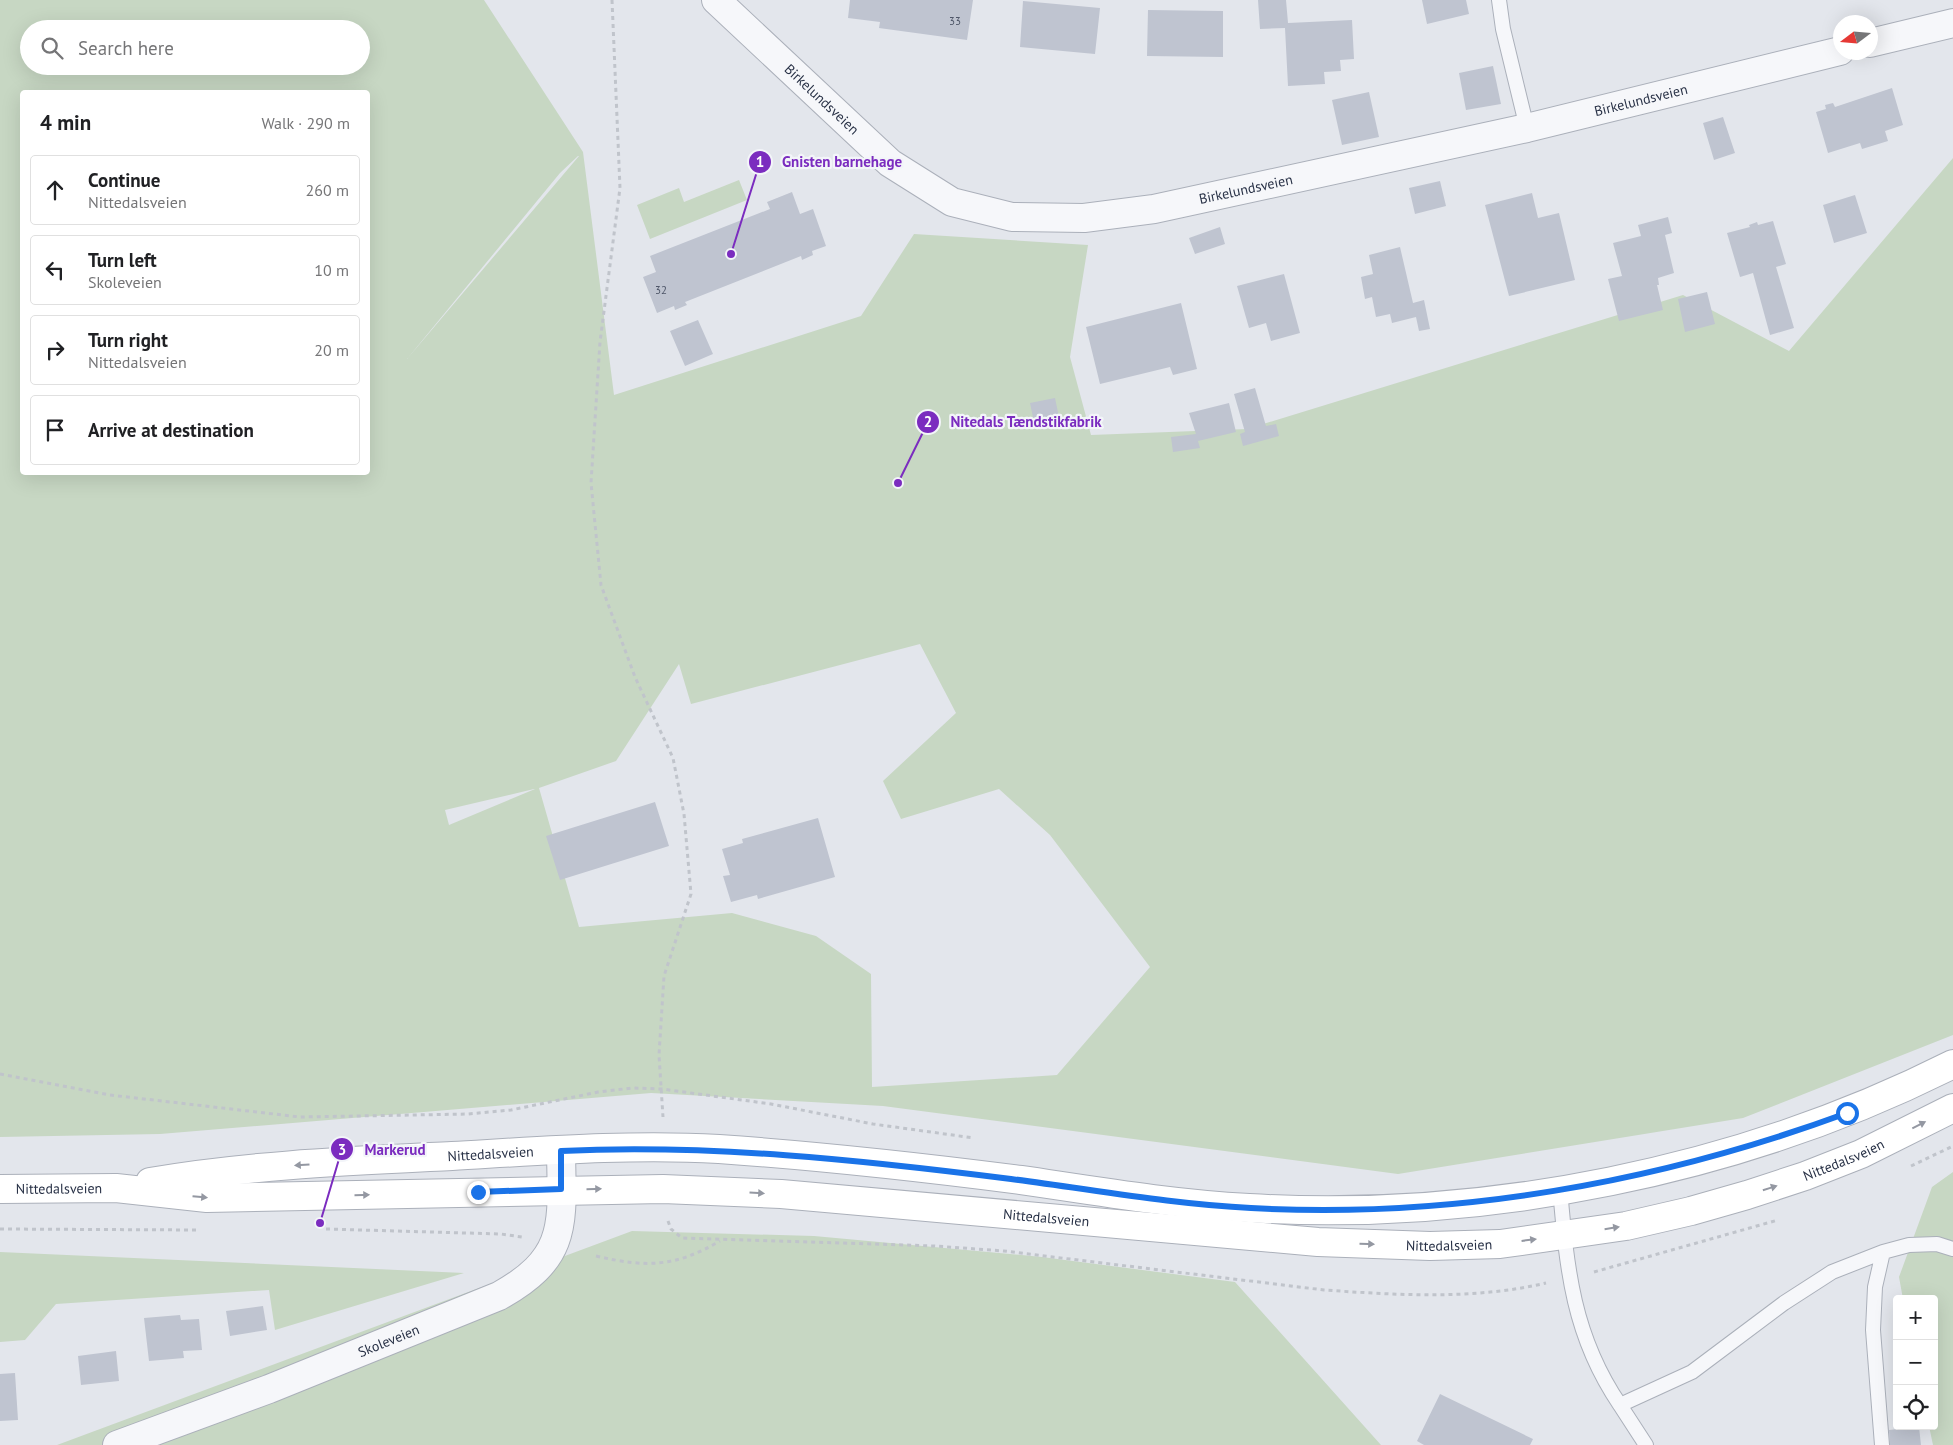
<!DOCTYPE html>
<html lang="en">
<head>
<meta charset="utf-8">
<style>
	:root { --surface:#fff; --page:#f6f6f6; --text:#202124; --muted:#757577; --line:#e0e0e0 }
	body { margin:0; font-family:"PT Sans",sans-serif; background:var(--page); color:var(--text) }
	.controls { position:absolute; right:15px; bottom:15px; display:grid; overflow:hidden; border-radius:5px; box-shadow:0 5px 20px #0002 }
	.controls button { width:45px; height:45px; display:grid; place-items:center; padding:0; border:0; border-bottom:1px solid var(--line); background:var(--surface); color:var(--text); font:25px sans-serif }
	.compass { position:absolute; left:1833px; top:15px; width:45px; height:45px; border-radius:50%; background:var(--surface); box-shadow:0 5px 20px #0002; rotate:254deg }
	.stop { position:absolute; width:15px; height:15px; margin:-11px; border:4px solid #1a73e8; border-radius:50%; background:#fff }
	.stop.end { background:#1a73e8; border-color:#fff; box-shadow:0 1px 5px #0008 }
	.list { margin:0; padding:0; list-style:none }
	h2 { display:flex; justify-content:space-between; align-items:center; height:65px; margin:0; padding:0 20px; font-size:21px }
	h2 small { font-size:16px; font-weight:400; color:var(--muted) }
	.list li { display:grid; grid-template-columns:32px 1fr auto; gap:15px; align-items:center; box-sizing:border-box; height:70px; margin:0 10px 10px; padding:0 10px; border:1px solid var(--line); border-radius:5px }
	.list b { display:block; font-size:19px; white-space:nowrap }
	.list p { margin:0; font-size:16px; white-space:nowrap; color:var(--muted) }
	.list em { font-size:16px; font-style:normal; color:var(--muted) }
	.icon { flex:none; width:28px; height:28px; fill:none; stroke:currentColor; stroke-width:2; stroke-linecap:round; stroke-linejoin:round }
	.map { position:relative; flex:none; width:1953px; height:1445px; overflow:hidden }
	.search { position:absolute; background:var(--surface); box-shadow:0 5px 20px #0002; left:20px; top:20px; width:350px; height:55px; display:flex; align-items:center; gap:12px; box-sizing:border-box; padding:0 18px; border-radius:28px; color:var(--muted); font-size:19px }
	.panel { position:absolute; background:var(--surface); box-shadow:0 5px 20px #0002; left:20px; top:90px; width:350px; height:385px; border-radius:5px }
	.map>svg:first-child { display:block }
	.green { fill:#c7d7c3; fill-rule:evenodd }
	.building { fill:#bfc4d0 }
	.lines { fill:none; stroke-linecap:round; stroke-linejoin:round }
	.lane-casing { stroke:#abb0ba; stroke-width:16 }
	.street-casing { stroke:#abb0ba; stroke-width:30 }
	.secondary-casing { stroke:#abb0ba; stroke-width:30 }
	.path { stroke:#c0c4cb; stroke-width:3; stroke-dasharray:4 4; stroke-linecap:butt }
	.lane { stroke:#f6f7fa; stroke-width:14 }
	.street { stroke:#f6f7fa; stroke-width:28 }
	.secondary { stroke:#fff; stroke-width:28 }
	.oneway { fill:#9498a2 }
	.route { stroke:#1a73e8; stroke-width:6 }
	.labels { text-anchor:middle; stroke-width:4.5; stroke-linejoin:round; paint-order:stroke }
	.number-label { font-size:11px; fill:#4e5668 }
	.street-label { font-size:14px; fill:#283146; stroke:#f3f5f9 }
	.leader { fill:none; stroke:#7b2cbf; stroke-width:2 }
	.callout-dot { fill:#7b2cbf; stroke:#f3f5f9; stroke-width:2 }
	.mark-label { font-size:15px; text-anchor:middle; font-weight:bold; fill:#fff }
	.callout-label { font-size:15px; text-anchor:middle; font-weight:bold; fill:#7b2cbf; stroke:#f3f5f9; stroke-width:4.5; stroke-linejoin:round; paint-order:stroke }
</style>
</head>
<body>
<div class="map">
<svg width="1953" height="1445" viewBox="0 0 1953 1445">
	<rect width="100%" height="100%" fill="#e3e6ec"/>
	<path class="green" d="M0,0h484l99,152 31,243 247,-79 53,-82 174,11 -18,112 21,78 156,-6 436,-134 106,56 164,-193v877l-210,83 -345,56 -515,-68 -232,-13 -491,41 -160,3zM29,29h332v37h-332zM22,92h346v380h-346zM578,156h1l-172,203 153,-186zM920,644l36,69 -73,68 18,38 98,-30 51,46 100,132 -93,108 -185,12 -1,-113 -55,-38 -84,-23 -153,14 -40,-139 77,-27 63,-97 12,40zM534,789h1l-86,36 -4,-15z
		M739,180l8,20 -97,39 -13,-34 42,-17 5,14z
		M1953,1172v273h-20l-4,-19h5v-127h-31l-4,-22 33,-90z
		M632,1231l182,5 228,21 193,25 146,163h-1324z
		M0,1252l464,21 -189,57 -6,-40 -213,14 -31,36 -25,2z"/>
	<path class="building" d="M850,0h123l-6,40 -88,-12 1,-6 -32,-4z
		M1258,0h28l2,23 64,-3 2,39 -14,1 1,11 -17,1 1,12 -37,2 -3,-58 -25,1z
		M1422,0h44l3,14 -42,10z
		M1023,1l77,7 -5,46 -75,-7z
		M1148,10l75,1v46l-76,-1z
		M1493,66l8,38 -35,6 -7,-37z
		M1892,88l11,37 -18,6 3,10 -26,8 -2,-6 -32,10 -12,-41 10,-3 -1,-4 8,-2 2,4z
		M1369,92l10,45 -37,8 -10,-45z
		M1723,117l12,36 -21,7 -11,-37z
		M1440,181l6,25 -31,8 -6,-26z
		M792,192l8,22 13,-5 13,37 -14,5 1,4 -11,5 -1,-4 -116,46 2,3 -12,5 -1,-4 -17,7 -14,-36 13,-5 -6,-16 120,-47 -3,-7z
		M1532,193l6,25 21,-5 16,67 -66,16 -24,-91z
		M1855,195l12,38 -33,10 -11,-38z
		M1668,217l4,16 -7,2 9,38 -16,5 1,7h-2l6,25 -44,11 -11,-42 14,-3 -9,-33 28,-7 -3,-11z
		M1773,221l13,43 -10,3 18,61 -24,7 -17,-62 -13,4 -13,-44 23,-6 -1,-2 8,-3 1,3z
		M1220,227l5,17 -30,10 -6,-16z
		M1400,247l13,56 11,-3 6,29 -11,2 -3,-14 -24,6 -2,-9 -14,3 -4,-20 -7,2 -4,-22 12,-3 -4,-19z
		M1284,274l16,59 -29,8 -5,-18 -17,5 -12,-42z
		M1707,292l8,32 -30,8 -7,-33z
		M1181,303l16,66 -24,6 -3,-8 -70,17 -14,-57z
		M698,320l15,34 -28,12 -15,-35z
		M1255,388l11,38 10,-2 3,12 -36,10 -3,-12 5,-2 -11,-38z
		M1055,398l5,24 -25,5 -5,-24z
		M1229,403l7,29 -38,9 2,7 -27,4 -2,-15 25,-3 -7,-21z
		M655,802l14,44 -109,34 -14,-44z
		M818,818l17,59 -77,22 -1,-4 -26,7 -8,-26 7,-1 -8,-26 21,-6 -1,-4z
		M263,1306l4,24 -37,6 -4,-25z
		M180,1315l1,5 18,-1 3,31 -19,1 1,7 -35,3 -5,-43z
		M116,1351l3,30 -38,4 -3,-29z
		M15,1373l3,47 -18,1v-47z
		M1440,1394l93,45 -3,6h-106l-7,-4z
		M1919,1427l2,18h-31l-1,-15z"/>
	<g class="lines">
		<g class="lane-casing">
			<path id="lane" d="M1499,0l4,29 24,99
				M1560,1189c7,81 13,147 60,216l72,-33 92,-69 48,-31 51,-20 26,-7 28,-1 16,5
				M1620,1405l26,40
				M1882,1445l-9,-115 2,-43 8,-35"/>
		</g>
		<g class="street-casing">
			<g id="street">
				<path id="s1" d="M716,0l174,163 62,39 60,15 72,1 70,-9 373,-81 313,-77"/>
				<path d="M1870,43l83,-20"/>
				<path id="s2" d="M117,1445l152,-56 230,-93c70,-39 63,-72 62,-145"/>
			</g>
		</g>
		<g class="secondary-casing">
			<g id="secondary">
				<path id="s3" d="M150,1182c99,-17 201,-21 302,-26 88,-5 178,-12 267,-7 101,7 201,18 302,31 75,11 151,24 228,28 237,14 492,-37 704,-144"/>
				<path id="s4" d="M0,1189l116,-1 91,10 456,-9 118,5 537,48 112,4 70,-2 126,-18 65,-15 56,-16 58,-19 56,-22 92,-46"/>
			</g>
		</g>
		<path class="path" d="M612,0l8,188 -20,154 -9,141 10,102 34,92 38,81 11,56 7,80 -27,82 -5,79 4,62
			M0,1074l110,21 190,22 168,-3 43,-4 87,-18 34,-4 30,1 109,15 102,20 101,14
			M1911,1166l42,-20
			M668,1221l3,8 11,9 253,8 69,5 320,39c73,5 150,10 222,-7
			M0,1229l197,1
			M326,1229l175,5 21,3
			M596,1256c51,12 79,11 124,-15
			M1594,1272l184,-52"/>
		<use href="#lane" class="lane"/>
		<use href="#street" class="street"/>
		<use href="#secondary" class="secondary"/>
	</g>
	<defs><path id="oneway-solid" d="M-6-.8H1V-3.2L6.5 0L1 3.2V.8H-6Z" transform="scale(1.25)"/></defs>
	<g class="oneway">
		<use href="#oneway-solid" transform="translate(1919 1125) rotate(-27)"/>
		<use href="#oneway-solid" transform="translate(302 1165) rotate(176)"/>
		<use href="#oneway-solid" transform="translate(1770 1188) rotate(-18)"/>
		<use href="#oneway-solid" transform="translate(594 1189) rotate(-1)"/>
		<use href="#oneway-solid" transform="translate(757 1193) rotate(3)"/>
		<use href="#oneway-solid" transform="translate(362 1195) rotate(-1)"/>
		<use href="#oneway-solid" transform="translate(200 1197) rotate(5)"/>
		<use href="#oneway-solid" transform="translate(1612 1228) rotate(-9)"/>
		<use href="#oneway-solid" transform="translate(1529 1240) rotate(-7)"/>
		<use href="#oneway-solid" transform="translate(1367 1244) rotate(2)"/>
	</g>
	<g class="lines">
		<path class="route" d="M478,1192l83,-3v-38c150,-7 300,9 450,28 79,10 159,25 240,29 203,11 406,-25 596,-95"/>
	</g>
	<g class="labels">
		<g class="number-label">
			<text x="955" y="25">33</text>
			<text x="661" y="294">32</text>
		</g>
		<g class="street-label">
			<text dy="5" stroke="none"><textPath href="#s1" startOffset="145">Birkelundsveien</textPath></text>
			<text dy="5" stroke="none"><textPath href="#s1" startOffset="1015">Birkelundsveien</textPath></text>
			<text dy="5" stroke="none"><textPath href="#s1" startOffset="610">Birkelundsveien</textPath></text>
			<text dy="5" stroke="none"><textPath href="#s3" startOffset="342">Nittedalsveien</textPath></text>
			<text dy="5" stroke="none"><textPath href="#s4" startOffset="1858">Nittedalsveien</textPath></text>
			<text dy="5" stroke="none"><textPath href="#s4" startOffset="59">Nittedalsveien</textPath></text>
			<text dy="5" stroke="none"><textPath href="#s4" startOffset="1048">Nittedalsveien</textPath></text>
			<text dy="5" stroke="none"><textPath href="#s4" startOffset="1452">Nittedalsveien</textPath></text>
			<text dy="5" stroke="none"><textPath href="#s2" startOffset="291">Skoleveien</textPath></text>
		</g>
	</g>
	<path class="leader" d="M731 254L760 162M898 483L928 422M320 1223L342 1149"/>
	<g class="callout-dot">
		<circle cx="731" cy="254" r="5"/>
		<circle cx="898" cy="483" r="5"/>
		<circle cx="320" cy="1223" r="5"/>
		<circle cx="760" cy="162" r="12"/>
		<circle cx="928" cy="422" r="12"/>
		<circle cx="342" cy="1149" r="12"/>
	</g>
	<g class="mark-label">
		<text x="760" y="167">1</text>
		<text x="928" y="427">2</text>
		<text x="342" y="1155">3</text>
	</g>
	<g class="callout-label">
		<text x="842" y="167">Gnisten barnehage</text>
		<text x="1026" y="427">Nitedals Tændstikfabrik</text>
		<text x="395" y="1155">Markerud</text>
	</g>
</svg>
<div class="controls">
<button>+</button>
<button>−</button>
<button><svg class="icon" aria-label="locate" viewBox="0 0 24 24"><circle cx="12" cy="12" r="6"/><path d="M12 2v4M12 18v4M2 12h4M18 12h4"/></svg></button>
</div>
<svg class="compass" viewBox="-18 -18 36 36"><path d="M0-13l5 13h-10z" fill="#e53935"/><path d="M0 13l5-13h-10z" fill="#757577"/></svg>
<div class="stop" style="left:1847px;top:1113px"></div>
<div class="stop end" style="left:478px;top:1192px"></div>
<div class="search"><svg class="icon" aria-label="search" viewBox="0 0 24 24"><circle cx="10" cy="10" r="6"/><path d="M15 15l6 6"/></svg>Search here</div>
<section class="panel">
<h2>4 min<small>Walk · 290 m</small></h2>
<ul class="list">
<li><svg class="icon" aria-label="ahead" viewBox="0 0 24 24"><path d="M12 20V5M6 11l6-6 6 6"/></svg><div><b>Continue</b><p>Nittedalsveien</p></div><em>260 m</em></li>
<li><svg class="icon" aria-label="left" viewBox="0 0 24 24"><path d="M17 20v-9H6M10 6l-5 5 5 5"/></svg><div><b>Turn left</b><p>Skoleveien</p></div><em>10 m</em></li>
<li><svg class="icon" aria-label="right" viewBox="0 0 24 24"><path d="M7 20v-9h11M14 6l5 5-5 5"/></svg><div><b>Turn right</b><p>Nittedalsveien</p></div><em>20 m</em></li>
<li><svg class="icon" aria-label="arrive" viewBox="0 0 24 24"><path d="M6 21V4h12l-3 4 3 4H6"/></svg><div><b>Arrive at destination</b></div></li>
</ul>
</section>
</div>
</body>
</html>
